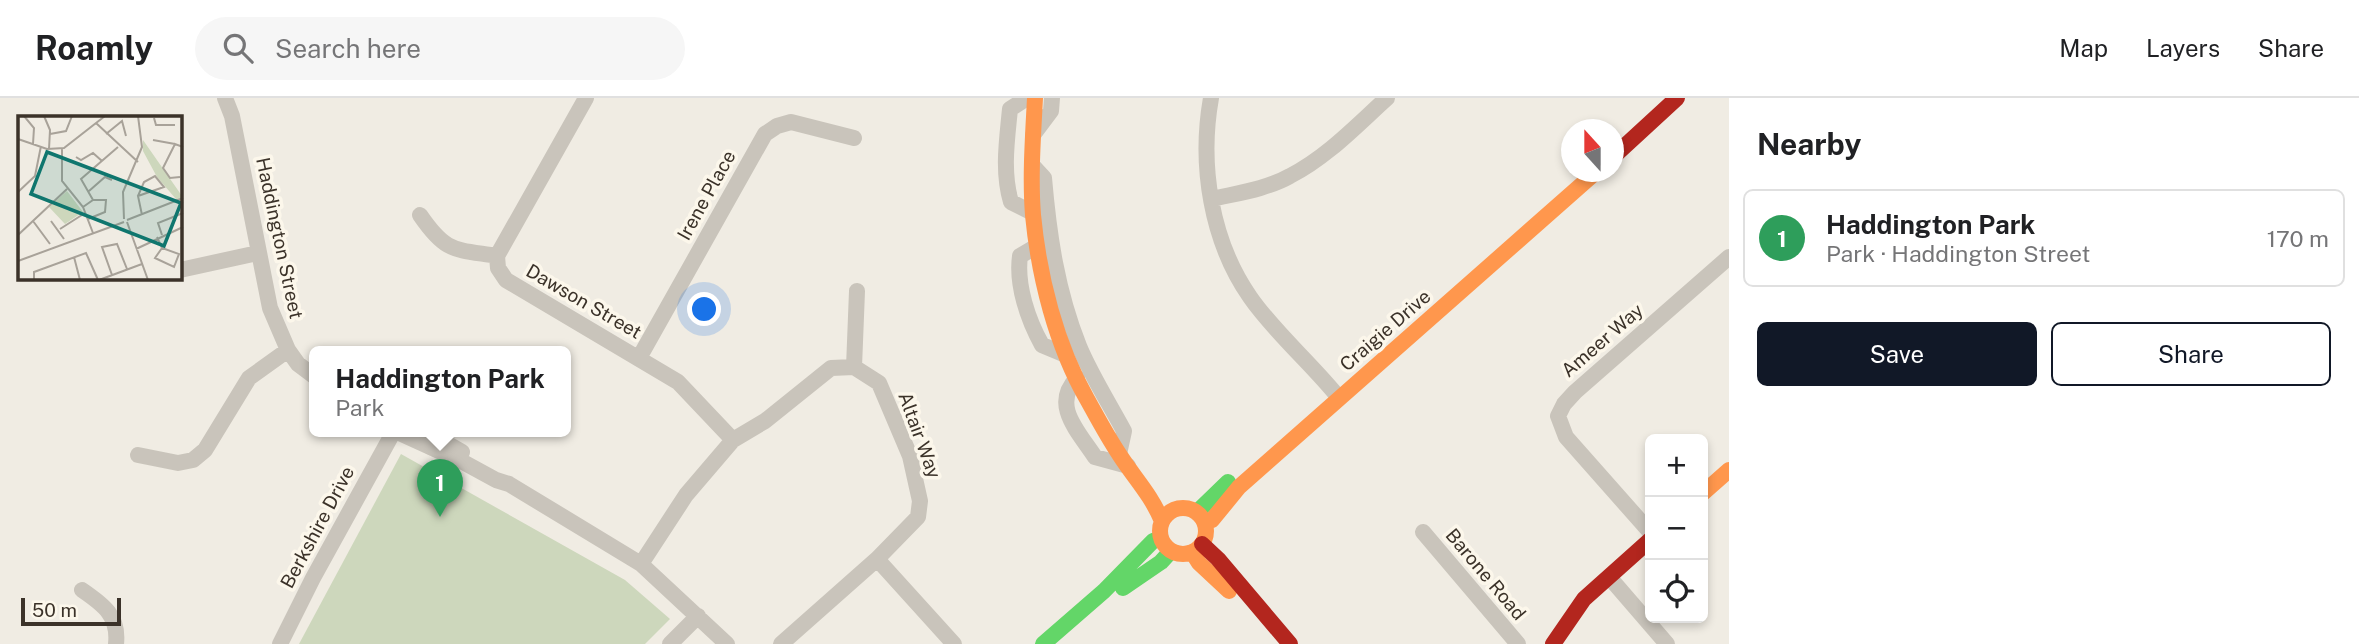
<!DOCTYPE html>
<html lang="en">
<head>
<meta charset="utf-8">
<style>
	:root { --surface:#fff; --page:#f6f6f6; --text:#202124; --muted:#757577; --line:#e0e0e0; --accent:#111827 }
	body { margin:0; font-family:"Public Sans",sans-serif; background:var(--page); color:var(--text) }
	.controls { position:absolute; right:21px; bottom:21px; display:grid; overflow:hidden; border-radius:10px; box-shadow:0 4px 10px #0003 }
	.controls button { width:63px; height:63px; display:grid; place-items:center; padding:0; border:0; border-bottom:2px solid var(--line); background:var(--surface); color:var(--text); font:35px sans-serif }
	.compass { position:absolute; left:1561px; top:21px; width:63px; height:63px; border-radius:50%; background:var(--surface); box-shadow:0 4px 10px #0003; rotate:339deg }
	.scale { position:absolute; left:21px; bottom:18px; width:100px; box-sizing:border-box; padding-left:7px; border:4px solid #3b3229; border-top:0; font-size:19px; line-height:24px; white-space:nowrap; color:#3b3229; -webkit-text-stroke:5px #fcf7eb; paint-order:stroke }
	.you { position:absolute; left:705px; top:212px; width:24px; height:24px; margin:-18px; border:5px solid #fff; border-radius:50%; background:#1a73e8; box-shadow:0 0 0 10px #1a73e833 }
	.badge { display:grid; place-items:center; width:46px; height:46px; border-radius:50%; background:var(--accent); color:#fff; font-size:23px; font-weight:700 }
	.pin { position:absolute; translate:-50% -58px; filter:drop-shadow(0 2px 4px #0008) }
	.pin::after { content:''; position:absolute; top:37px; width:24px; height:21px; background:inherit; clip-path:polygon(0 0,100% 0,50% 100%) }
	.popup { position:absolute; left:309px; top:248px; width:262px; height:91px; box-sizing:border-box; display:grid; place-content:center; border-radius:10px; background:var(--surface); filter:drop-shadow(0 2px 5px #0005); font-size:23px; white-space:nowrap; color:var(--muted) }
	.popup b { font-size:26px; color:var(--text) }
	.popup::after { content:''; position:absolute; left:50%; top:100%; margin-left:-14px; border:14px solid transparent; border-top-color:var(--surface) }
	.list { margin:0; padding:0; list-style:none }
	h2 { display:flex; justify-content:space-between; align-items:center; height:91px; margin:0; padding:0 28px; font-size:30px }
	h2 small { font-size:23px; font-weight:400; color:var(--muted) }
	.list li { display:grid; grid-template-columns:46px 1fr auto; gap:21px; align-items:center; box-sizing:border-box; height:98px; margin:0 14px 14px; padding:0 14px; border:2px solid var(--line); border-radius:10px }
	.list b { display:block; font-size:26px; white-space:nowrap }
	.list p { margin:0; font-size:23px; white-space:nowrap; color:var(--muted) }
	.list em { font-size:23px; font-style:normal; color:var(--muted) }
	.actions { display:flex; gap:14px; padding:21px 28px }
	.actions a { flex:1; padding:16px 0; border:2px solid var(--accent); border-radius:10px; text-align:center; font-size:24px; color:var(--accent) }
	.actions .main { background:var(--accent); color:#fff }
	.icon { flex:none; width:38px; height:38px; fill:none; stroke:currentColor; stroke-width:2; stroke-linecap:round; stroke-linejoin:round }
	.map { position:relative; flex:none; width:1729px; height:546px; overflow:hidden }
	header { display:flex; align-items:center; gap:42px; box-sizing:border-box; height:98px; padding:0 35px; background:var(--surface); border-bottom:2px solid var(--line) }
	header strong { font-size:33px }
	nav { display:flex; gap:38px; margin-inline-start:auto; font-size:24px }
	.search { width:490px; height:63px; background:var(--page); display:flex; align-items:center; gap:18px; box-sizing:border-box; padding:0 24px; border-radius:38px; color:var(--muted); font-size:26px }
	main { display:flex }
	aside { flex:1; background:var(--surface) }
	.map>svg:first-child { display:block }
	.green { fill:#cdd7bc }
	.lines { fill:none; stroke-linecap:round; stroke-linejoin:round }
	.street { stroke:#c9c4bb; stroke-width:16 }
	.fast { stroke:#63d668; stroke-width:16 }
	.slow { stroke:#ff974d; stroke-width:16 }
	.jam { stroke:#b3261e; stroke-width:16 }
	.labels { text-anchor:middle; stroke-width:7; stroke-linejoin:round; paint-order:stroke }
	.street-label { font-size:19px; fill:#3b3229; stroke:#fcf7eb }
	.inset-road { fill:none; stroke:#a8a299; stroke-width:2 }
	.view { fill:#0f766e; fill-opacity:0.15; stroke:#0f766e; stroke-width:3.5 }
	.inset-edge { fill:none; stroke:#3b3229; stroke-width:3.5 }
</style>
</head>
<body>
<header>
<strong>Roamly</strong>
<div class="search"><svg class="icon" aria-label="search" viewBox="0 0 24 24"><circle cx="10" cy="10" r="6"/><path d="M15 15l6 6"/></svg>Search here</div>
<nav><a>Map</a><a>Layers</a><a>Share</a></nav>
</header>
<main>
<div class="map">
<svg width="1729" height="546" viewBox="0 0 1729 546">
	<rect width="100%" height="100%" fill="#f0ece3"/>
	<path class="green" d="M401,356l224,126 45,39 -25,25h-346z"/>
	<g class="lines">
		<path class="street" d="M225,0l7,18 38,192 18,42 10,14 16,12
			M586,0l-89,158 1,12 8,12 172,102 55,58
			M1027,0l-17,11c-3,31 -8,63 1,93l22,11
			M1211,0c-12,67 0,143 39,199 24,35 62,67 89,101
			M1033,37l18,-24 1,-13
			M1032,67l12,13c5,58 13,113 35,168 12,29 30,57 45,85l-5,23
			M1212,101c26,-6 55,-10 78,-23 37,-19 66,-50 97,-78
			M420,117c26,38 34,34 77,41
			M1037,148l-17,10c-4,29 8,64 22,89l24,10
			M180,172l78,-17
			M639,260l126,-224 12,-8 14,-4 63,16
			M854,269l3,-76
			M1077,280c-26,27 1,53 18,79l33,9
			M395,333l68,31 33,18 13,4 132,80 86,80
			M425,333l37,21
			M138,357l40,8 15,-3 12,-10 44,-72 39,-28
			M1423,434l95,112
			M1650,434l-84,-95 -8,-21 6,-12 11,-12 154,-135
			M877,461l77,85
			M641,466l45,-69 47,-55 32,-19 66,-53 23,-1 25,16 31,73 10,45 -2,16 -41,42 -96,85
			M1610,480l57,66
			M82,492c22,15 37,26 34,54
			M280,546l33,-66 81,-147
			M670,546l28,-28"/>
		<path class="fast" d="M1197,414l31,-30
			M1123,490l38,-26 10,-11
			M1043,546l61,-53 49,-50 7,-3"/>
		<path class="slow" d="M1035,0c-2,39 -5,79 -2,117 6,62 23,130 54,184 10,18 20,37 32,55 16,25 31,39 43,67
			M1703,395l26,-23
			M1160 433a23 23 0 1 1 46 0a23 23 0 1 1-46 0Z
			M1205,424l7,-2 27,-33 357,-315
			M1192,454l7,11 30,28"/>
		<path class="jam" d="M1614,58l63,-58
			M1202,446l16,15 72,85
			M1553,546l31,-45 66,-59"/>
	</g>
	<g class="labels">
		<g class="street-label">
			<text transform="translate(706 97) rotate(-61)" y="7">Irene Place</text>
			<text transform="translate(280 140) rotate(78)" y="7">Haddington Street</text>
			<text transform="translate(584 203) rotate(30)" y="7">Dawson Street</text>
			<text transform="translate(1385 232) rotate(-41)" y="7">Craigie Drive</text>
			<text transform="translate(1602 242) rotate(-41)" y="7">Ameer Way</text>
			<text transform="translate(920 337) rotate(70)" y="7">Altair Way</text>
			<text transform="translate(317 429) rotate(-62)" y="7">Berkshire Drive</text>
			<text transform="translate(1486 476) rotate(50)" y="7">Barone Road</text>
		</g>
	</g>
	<g transform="translate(18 18)">
		<rect width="164" height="164" fill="#f0ece3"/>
		<path d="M125,24l39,56v10l-25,-29 -14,-26zM49,75l16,21 -18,12 -16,-17z" fill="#cdd7bc"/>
		<path class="inset-road" d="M6,0l10,12 -1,16M26,0l6,14 -1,19M136,2l2,7h19M78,7l42,39M32,18l16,-3 6,-15M88,18l16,-13 4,15M0,23l29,10 17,-1 41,-32M135,24l22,4M44,32v33l21,26 10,26M58,41l5,3 12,-7 9,8M162,61l-10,1 -7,-10 12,-24 8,3M71,75l16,-14 7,3M0,76l17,-16 6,-30M120,80l6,-14 11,-6 9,11 -26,9 4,19M75,84l-12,-21 37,-32M65,91l10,-7h13l-1,12 -17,7M106,103l-1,-27 19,-45 -4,-31M109,104l56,-22M15,105l17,23M33,105l13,18M109,106l21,58M42,113l25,-16M0,119l49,-46M144,119l-4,-12 25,-10M139,121l5,11 17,6 -5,13 -19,-9 7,-10M118,133l47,-22M56,141l6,23M0,145l106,-39M94,159l-10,-28 15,-3 10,25M16,164v-8l52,-19 12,27M81,164l43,-16"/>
		<path class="view" d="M29,36l134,51 -17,43 -133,-52z"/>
		<rect width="164" height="164" class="inset-edge"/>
	</g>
</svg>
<div class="controls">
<button>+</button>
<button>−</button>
<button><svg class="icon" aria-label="locate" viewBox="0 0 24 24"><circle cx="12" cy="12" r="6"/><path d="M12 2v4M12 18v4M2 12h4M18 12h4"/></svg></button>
</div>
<svg class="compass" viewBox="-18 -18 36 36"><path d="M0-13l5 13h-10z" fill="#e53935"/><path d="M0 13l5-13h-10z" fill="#757577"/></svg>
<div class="scale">50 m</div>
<div class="you"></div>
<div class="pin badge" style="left:440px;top:419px;background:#2e9e5b">1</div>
<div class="popup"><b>Haddington Park</b>Park</div>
</div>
<aside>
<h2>Nearby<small></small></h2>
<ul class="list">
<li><span class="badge" style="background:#2e9e5b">1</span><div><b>Haddington Park</b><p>Park · Haddington Street</p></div><em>170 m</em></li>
</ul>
<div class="actions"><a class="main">Save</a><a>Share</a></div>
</aside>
</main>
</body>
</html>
